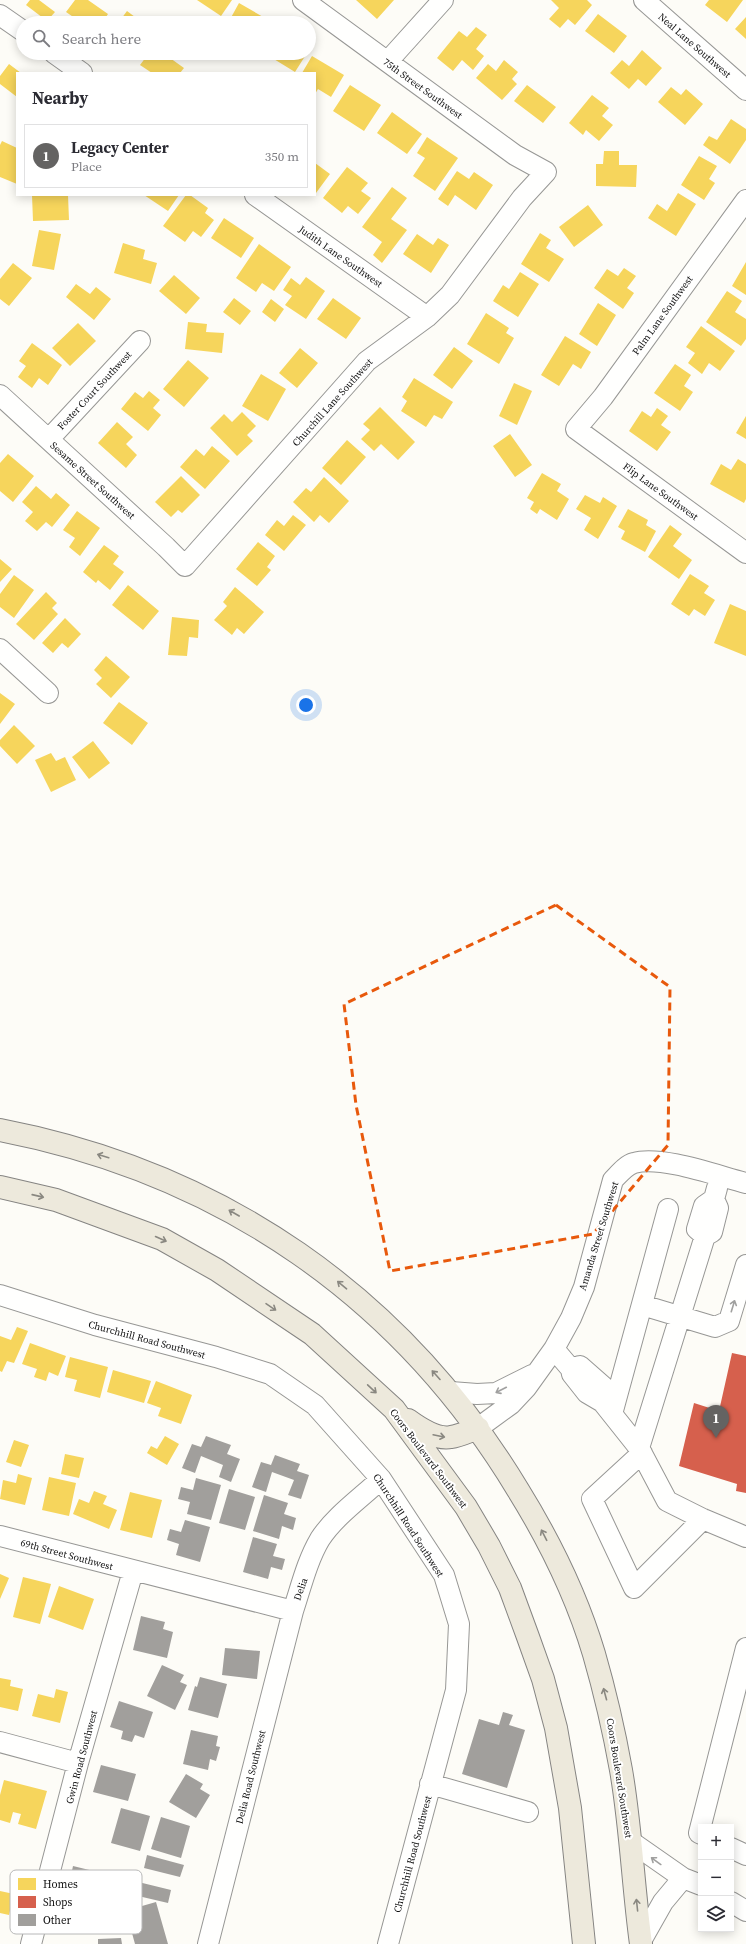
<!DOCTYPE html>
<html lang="en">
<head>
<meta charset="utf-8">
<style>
	:root { --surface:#fff; --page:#f7f7f7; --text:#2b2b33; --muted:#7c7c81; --line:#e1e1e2; --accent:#646362 }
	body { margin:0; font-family:"Source Serif 4",serif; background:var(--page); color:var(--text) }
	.controls { position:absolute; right:12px; bottom:12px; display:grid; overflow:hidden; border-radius:0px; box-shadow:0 2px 10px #0003 }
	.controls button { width:36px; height:36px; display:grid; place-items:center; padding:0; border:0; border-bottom:1px solid var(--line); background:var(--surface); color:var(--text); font:20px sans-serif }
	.you { position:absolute; left:306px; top:705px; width:14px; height:14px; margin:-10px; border:3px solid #fff; border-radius:50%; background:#1a73e8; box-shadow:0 0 0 6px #1a73e833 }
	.badge { display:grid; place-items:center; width:26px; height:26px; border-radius:50%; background:var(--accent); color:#fff; font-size:13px; font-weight:700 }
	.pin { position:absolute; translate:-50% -33px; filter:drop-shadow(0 1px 2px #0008) }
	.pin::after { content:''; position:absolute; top:21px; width:14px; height:12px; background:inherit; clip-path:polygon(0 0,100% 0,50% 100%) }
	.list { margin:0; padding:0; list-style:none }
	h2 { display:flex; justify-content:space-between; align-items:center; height:52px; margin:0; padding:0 16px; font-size:17px }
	h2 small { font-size:13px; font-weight:400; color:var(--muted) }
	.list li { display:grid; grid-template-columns:26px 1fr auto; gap:12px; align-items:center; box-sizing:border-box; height:64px; margin:0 8px 8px; padding:0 8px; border:1px solid var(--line); border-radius:0px }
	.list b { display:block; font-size:15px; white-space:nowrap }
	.list p { margin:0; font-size:13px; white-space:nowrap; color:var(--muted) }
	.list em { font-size:13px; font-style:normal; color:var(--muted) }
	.icon { flex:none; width:22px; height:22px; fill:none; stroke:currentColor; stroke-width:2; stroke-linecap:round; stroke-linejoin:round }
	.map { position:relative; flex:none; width:746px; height:1944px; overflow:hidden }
	.search { position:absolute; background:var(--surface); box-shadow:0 2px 10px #0003; left:16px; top:16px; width:300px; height:44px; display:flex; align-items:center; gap:10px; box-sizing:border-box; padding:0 14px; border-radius:22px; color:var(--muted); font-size:15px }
	.panel { position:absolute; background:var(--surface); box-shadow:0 2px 10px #0003; left:16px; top:72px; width:300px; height:124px; border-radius:0px }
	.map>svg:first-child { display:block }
	.homes { fill:#f6d55c }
	.shops { fill:#d6604d }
	.building { fill:#a19f9c }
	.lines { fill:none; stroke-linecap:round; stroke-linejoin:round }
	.minor-casing { stroke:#979795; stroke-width:22 }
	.major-casing { stroke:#858482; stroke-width:24 }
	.minor { stroke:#fffffe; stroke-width:20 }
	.major { stroke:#ede9dc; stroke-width:22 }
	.oneway { stroke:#8a8881 }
	.oneway2 { stroke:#a0a09f }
	.marked { fill:none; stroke:#e8590c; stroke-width:3; stroke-dasharray:8 5; stroke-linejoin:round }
	.labels { text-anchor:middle; stroke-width:4; stroke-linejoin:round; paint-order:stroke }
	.street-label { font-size:10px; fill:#111; stroke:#fff }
	.key { fill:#fff; stroke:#b8b8b8; stroke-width:1 }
	.key-label { font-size:11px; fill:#111 }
</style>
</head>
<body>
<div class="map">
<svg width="746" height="1944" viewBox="0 0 746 1944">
	<rect width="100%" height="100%" fill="#fdfcf7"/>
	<path class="homes" d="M30,0h9l16,12 -8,9 -21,-16z
		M75,0h13l20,14 -6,9h-20l-16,-11z
		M197,0h35l-11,16z
		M356,0h38l-17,19z
		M551,0h36l5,5 -17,20 -7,-6 -8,9 -11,-9 10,-11z
		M709,0h34l-16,22 -22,-17z
		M239,3l31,18 -1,2h-41z
		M127,11l16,12h-25z
		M598,14l29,22 -13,17 -29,-22z
		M746,17v22l-11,-10z
		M476,27l11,8 -11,14 8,7 -11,14 -11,-10 -9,11 -16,-13 22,-27 8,6z
		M642,50l20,18 -16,18 -8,-7 -9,10 -19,-16 12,-13 7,6z
		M124,53h16l-6,7z
		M149,53h14l21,15 -4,5h-28l-12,-8z
		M264,53h43l-12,19z
		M312,56l32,19 -13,22 -13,-8 -3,5v-21h-13z
		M504,60l14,12 -6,7 5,5 -15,16 -26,-22 12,-14 8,7z
		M9,64l12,9h-4v24l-17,-13v-8z
		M350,85l31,20 -17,26 -31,-20z
		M527,85l29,22 -13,16 -29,-22z
		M671,87l10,8 5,-6 17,15 -18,21 -27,-23z
		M592,95l17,13 -7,8 11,9 -14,16 -13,-11 -3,5 -14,-12z
		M392,112l30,22 -15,20 -30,-21z
		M731,119l15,10v11l-16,24 -27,-19 6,-9 8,4z
		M427,137l31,21 -23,33 -22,-15 12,-18 -8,-5z
		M2,141l15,7v36l-17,-7v-32z
		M604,151h15v14h18l-1,22 -40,-1v-22h7z
		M699,156l18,10 -8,13 6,4 -11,17 -23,-15z
		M315,163l15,11 -14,19 -1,-1z
		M347,167l21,16 -7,8 10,7 -13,16 -10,-8 -6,7 -19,-15z
		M457,171l12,8 5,-7 19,13 -17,25 -21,-15 -7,11 -10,-7z
		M392,187l15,11 -16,21 16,11 -25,33 -9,-8 9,-13 -20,-15z
		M678,193l18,11 -20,32 -28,-18 9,-14 10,7z
		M32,195h36l1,25 -36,1z
		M144,195h35l-11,16z
		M186,195h4l18,13 -3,5 9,7 -13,17 -8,-6 -8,11 -22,-16z
		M588,205l15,20 -29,22 -15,-20z
		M224,218l30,20 -13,20 -30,-20z
		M39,230l22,4 -7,36 -22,-4z
		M540,233l11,7 -5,8 18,11 -15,23 -28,-18z
		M417,234l16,11 5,-7 11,7 -18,28 -28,-19z
		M123,243l22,7 -2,9 14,4 -6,21 -37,-11z
		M259,244l32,23 -17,24 -12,-8 -6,9 -20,-14z
		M746,262v33l-14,-9z
		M13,263l19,15 -23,28 -9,-7v-20z
		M624,268l12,8 -9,12 7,5 -11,16 -29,-21 13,-19 11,7z
		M520,272l19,12 -21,33 -25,-16 10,-16 6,4z
		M174,275l26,23 -14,16 -27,-23z
		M306,277l19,14 -19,28 -21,-14 7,-9 -9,-6 8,-12 9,7z
		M76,284l14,10 6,-7 15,12 -17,21 -28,-23z
		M727,291l15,10 -7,11 11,7v20l-5,7 -35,-24z
		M234,298l17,13 -11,14 -17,-13z
		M333,298l28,20 -15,21 -29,-20z
		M271,299l13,10 -9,13 -13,-10z
		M598,303l18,12 -19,31 -18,-12z
		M486,313l23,15 -3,5 8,5 -15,26 -32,-20z
		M188,322l19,2 -1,8 18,1 -2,20 -37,-4z
		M78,323l18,18 -26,25 -18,-18z
		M701,326l34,25 -15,20 -11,-8 -7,11 -14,-11 7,-10 -9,-6z
		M565,336l26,16 -10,17 -8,-5 -14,22 -18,-11z
		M32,343l30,22 -14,20 -9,-7 -7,10 -14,-11 8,-11 -7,-5z
		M454,347l19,14 -21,28 -19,-14z
		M300,348l18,15 -21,25 -18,-15z
		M188,360l21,18 -25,29 -21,-18z
		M675,364l16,11 -7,11 9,6 -13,19 -26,-18z
		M261,374l25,15 -18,32 -26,-15z
		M414,378l39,24 -11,17 -8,-4 -8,12 -25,-16 6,-10 -5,-4z
		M514,383l18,8 -15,34 -18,-9z
		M149,391l11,9 -7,8 8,7 -13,16 -27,-22 14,-17 8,6z
		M380,407l35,35 -17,18 -17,-16 -7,7 -13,-12 9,-9 -7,-6z
		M657,408l11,8 -7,9 10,7 -14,19 -28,-20 13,-20 9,6z
		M242,412l14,14 -9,9 6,6 -16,15 -27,-28 14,-14 8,8z
		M746,416v23l-10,-6z
		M117,422l16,15 -7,7 11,11 -11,13 -28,-25z
		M510,434l22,31 -17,12 -22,-31z
		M347,440l19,17 -25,28 -19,-17z
		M212,446l18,15 -25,28 -25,-22 16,-18 8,7z
		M8,454l26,22 -21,26 -13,-11v-28z
		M738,459l8,5v35l-2,4 -34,-19 11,-20 10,6z
		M542,473l19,11 -4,7 12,8 -12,21 -17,-11 -3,5 -7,-5 4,-7 -7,-4z
		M181,476l19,19 -18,18 -4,-3 -7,7 -16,-15z
		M324,477l25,24 -20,22 -9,-8 -6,7 -21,-20 13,-14 5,4z
		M36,486l15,13 5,-6 14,12 -18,22 -6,-5 -9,9 -12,-10 8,-9 -11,-10z
		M585,495l15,8 3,-6 14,9 -19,33 -14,-9 7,-12 -15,-9z
		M628,509l20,11 -2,5 10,6 -11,21 -24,-13 4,-8 -7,-4z
		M77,511l23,17 -20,28 -11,-9 6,-9 -12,-8z
		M293,515l13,10 -22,26 -19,-16 12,-15 7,6z
		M670,525l12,9 -9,12 19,14 -13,19 -31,-22z
		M258,542l17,14 -8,11 4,3 -14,16 -21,-17z
		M104,545l15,11 -6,8 11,8 -14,18 -12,-10 -2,3 -13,-11z
		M0,559l12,10 -12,13z
		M690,574l19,12 -5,7 11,7 -10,16 -11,-7 -5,7 -18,-12z
		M14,575l20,15 -20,28 -14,-11v-13z
		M128,585l31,26 -16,19 -31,-25z
		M235,587l29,25 -20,22 -7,-6 -5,7 -18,-15 13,-14 -4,-4z
		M46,592l11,11 -5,5 6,6 -24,26 -18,-16z
		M730,604l16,7v45l-32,-13z
		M172,617l27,3 -1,18 -9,-1 -2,19 -19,-1z
		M65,618l16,16 -13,14 -6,-5 -9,10 -11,-10z
		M106,656l24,21 -19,21 -15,-14 6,-6 -8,-8z
		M0,693l15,11 -15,20z
		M119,702l29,21 -16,22 -29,-22z
		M14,725l21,21 -18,18 -17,-18v-6z
		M93,741l17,22 -21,16 -17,-22z
		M51,753l5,8 9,-4 11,23 -25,12 -16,-32z
		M17,1327l11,4 -14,32 -7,-2 -5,11 -2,-1v-35l11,4z
		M30,1343l36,13 -8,20 -9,-4 -3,9 -12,-4 3,-8 -15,-5z
		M70,1357l38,10 -8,31 -26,-7 3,-11 -12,-3z
		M113,1370l38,11 -7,22 -37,-11z
		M156,1381l36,14 -11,29 -23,-8 3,-8 -14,-5z
		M165,1436l14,8 -12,21 -20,-12 4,-7 6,3z
		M14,1440l15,5 -8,22 -15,-5z
		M65,1454l19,4 -5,20 -18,-4z
		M18,1474l14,4 -7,27 -25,-6 3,-19 13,3z
		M49,1477l27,6 -7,33 -27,-6z
		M94,1491l13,5 -4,8 14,6 -8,19 -36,-15 6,-15 10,4z
		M130,1492l32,8 -10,38 -32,-8z
		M0,1574l9,4 -9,21z
		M23,1577l28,7 -11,40 -27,-7z
		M59,1586l35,13 -11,31 -35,-13z
		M0,1678l11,2 -1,6 13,3 -5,22 -18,-4z
		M56,1689l12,3 -8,31 -28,-7 6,-22 16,4z
		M4,1780l43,11 -11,38 -18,-5 3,-10 -8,-2 -3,11 -10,-3v-25z
		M0,1891l14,3 -5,21 -9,-2z"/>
	<path class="shops" d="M732,1353l14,3v137l-10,-2 1,-7 -58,-18 15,-63 25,8z"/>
	<path class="building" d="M206,1436l25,9 -4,9 13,5 -9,23 -12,-5 4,-12 -22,-9 -6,17 -13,-5 10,-24 9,3z
		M275,1455l25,9 -3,7 12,4 -8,24 -13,-4 6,-15 -22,-8 -6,20 -14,-5 9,-25 10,3z
		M196,1478l25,7 -10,35 -24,-6 3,-12 -12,-3 3,-12 12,3z
		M229,1489l26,8 -10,33 -26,-7z
		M264,1495l24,8 -4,11 12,4 -3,12 -11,-4 -3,13 -26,-8z
		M185,1520l25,7 -10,35 -24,-7 3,-11 -12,-4 3,-11 11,3z
		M253,1537l24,7 -4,12 12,3 -3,11 -11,-3 -3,12 -25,-7z
		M141,1616l24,6 -2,7 10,3 -6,26 -34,-8z
		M225,1648l35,3 -3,28 -35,-4z
		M162,1665l22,10 -4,7 7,3 -12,25 -28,-14z
		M200,1677l27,7 -9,34 -30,-8 7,-24 2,1z
		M119,1701l34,11 -9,26 -9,-3 -3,7 -11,-3 2,-8 -13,-4z
		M503,1712l10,3 -4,10 16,5 -18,58 -45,-14 17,-55 20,6z
		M191,1730l27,6 -2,10 4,1 -4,14 -6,-2 -2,11 -25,-6z
		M101,1765l35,9 -8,27 -35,-9z
		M186,1774l17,10 -3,5 10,6 -14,23 -27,-16z
		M121,1808l29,8 -10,35 -29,-8z
		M161,1817l29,9 -9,32 -30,-9z
		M147,1855l37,10 -4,12 -36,-9z
		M73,1866l98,24 -3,13 -98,-23z
		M156,1902l12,42h-33l-8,-29 1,-5z
		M121,1938l1,6h-24v-5z"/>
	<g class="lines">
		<g class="minor-casing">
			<path id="minor" d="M644,0l102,90
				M0,15l23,16
				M54,53l28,20
				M388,61l55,-61
				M255,195l172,122
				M746,200l-143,197 -27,32 170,124
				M0,395l166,152 19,19 182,-205 60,-44 23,-22 72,-97 24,-26 -31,-17 -212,-155
				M49,439l91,-98
				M0,649l48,44
				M714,1199l4,9 -6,24 -7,4 -66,212 28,53 36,18 43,18
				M705,1236l-8,-7 7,-23 10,-7 3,-11
				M0,1295l95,30 121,32 54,17 45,31 66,74 63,96 15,49 -3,66 -68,254
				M642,1305l73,22 14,-6 17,-56
				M554,1349l17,20 1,5 15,19 17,10 1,-15 -25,-22 -9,3
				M451,1392l26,2 19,-1 36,-18
				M604,1404l35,44
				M612,1414l56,-205
				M478,1428l33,-24 15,-16 28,-39 17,-31 13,-31 29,-107c6,-6 13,-15 21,-17 27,-8 84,13 112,20
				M642,1453l-50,46 42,89 69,-69
				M0,1536l293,75
				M0,1742l78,21
				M430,1784l98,28
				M701,1834l-2,-1 47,-185
				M630,1841l53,37 18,7
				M731,1848l15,7
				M731,1902l15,9
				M641,1941l22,-39 20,-24
				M31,1944l47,-181 55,-192
				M208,1944l85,-333c8,-24 14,-50 27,-72 15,-23 41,-41 61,-60"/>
		</g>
		<g class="major-casing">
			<path id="major" d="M0,1130c222,43 401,166 518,360 31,50 59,107 76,164 11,38 20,77 27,116 10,57 12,116 20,174
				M0,1187l56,13 106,39 55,31 95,64 82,75 72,98 23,39 21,42 18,49 15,42 13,49 14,80 14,136
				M408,1420c11,8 28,20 43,17 9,-1 18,-6 27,-9"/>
		</g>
		<use href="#minor" class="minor"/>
		<use href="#major" class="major"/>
	</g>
	<defs><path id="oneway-shaft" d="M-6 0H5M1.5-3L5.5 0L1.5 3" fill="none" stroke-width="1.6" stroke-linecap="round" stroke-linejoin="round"/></defs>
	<g class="oneway">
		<use href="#oneway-shaft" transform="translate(103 1156) rotate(-163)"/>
		<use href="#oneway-shaft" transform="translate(38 1196) rotate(13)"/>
		<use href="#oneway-shaft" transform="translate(234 1213) rotate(-150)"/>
		<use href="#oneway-shaft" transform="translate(161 1239) rotate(24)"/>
		<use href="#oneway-shaft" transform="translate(342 1285) rotate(-140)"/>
		<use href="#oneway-shaft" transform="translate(271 1307) rotate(34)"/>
		<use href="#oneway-shaft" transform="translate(436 1375) rotate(-132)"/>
		<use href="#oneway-shaft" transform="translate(372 1389) rotate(43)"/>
		<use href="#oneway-shaft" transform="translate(439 1436) rotate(12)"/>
		<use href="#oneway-shaft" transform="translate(544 1535) rotate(-117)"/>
		<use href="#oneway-shaft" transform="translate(605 1694) rotate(-105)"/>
		<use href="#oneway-shaft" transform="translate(637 1905) rotate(-96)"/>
	</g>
	<g class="oneway2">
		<use href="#oneway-shaft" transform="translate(733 1306) rotate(-73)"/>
		<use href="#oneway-shaft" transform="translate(501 1390) rotate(153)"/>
		<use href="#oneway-shaft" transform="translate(656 1861) rotate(-144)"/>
	</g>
	<path class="marked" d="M556,905l114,82 -2,158 -75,89 -203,37 -34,-166 -12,-101z"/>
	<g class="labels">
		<g class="street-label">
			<text transform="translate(695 45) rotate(41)" y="4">Neal Lane Southwest</text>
			<text transform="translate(423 88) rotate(36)" y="4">75th Street Southwest</text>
			<text transform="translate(341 256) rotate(35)" y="4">Judith Lane Southwest</text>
			<text transform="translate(662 315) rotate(-54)" y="4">Palm Lane Southwest</text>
			<text transform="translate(94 390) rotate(-47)" y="4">Foster Court Southwest</text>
			<text transform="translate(332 402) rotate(-48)" y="4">Churchill Lane Southwest</text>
			<text transform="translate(93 480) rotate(42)" y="4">Sesame Street Southwest</text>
			<text transform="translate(661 491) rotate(36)" y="4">Flip Lane Southwest</text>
			<text transform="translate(598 1236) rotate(-73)" y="4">Amanda Street Southwest</text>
			<text transform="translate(147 1339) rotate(15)" y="4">Churchhill Road Southwest</text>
			<text transform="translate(429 1458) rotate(53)" y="4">Coors Boulevard Southwest</text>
			<text transform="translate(409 1525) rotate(57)" y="4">Churchhill Road Southwest</text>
			<text transform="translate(67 1554) rotate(15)" y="4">69th Street Southwest</text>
			<text transform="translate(300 1589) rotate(-71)" y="4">Delia</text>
			<text transform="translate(81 1757) rotate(-75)" y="4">Gwin Road Southwest</text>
			<text transform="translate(250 1777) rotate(-76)" y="4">Delia Road Southwest</text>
			<text transform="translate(620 1778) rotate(81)" y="4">Coors Boulevard Southwest</text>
			<text transform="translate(412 1854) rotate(-75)" y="4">Churchhill Road Southwest</text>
		</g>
	</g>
	<rect x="10" y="1870" width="132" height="64" rx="6" class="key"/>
	<rect x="18" y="1878" width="18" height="12" fill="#f6d55c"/>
	<rect x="18" y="1896" width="18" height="12" fill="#d6604d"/>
	<rect x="18" y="1914" width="18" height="12" fill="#a19f9c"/>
	<g class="key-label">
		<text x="43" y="1888">Homes</text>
		<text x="43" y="1906">Shops</text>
		<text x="43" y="1924">Other</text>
	</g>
</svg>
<div class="controls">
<button>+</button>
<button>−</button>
<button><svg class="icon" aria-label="layers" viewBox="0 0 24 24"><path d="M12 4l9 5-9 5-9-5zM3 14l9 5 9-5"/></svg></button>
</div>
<div class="you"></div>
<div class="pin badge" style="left:716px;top:1438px">1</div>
<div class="search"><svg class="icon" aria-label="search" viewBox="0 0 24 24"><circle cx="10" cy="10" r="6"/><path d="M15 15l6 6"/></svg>Search here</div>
<section class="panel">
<h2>Nearby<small></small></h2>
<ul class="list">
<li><span class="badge">1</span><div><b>Legacy Center</b><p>Place</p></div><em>350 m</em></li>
</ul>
</section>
</div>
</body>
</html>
